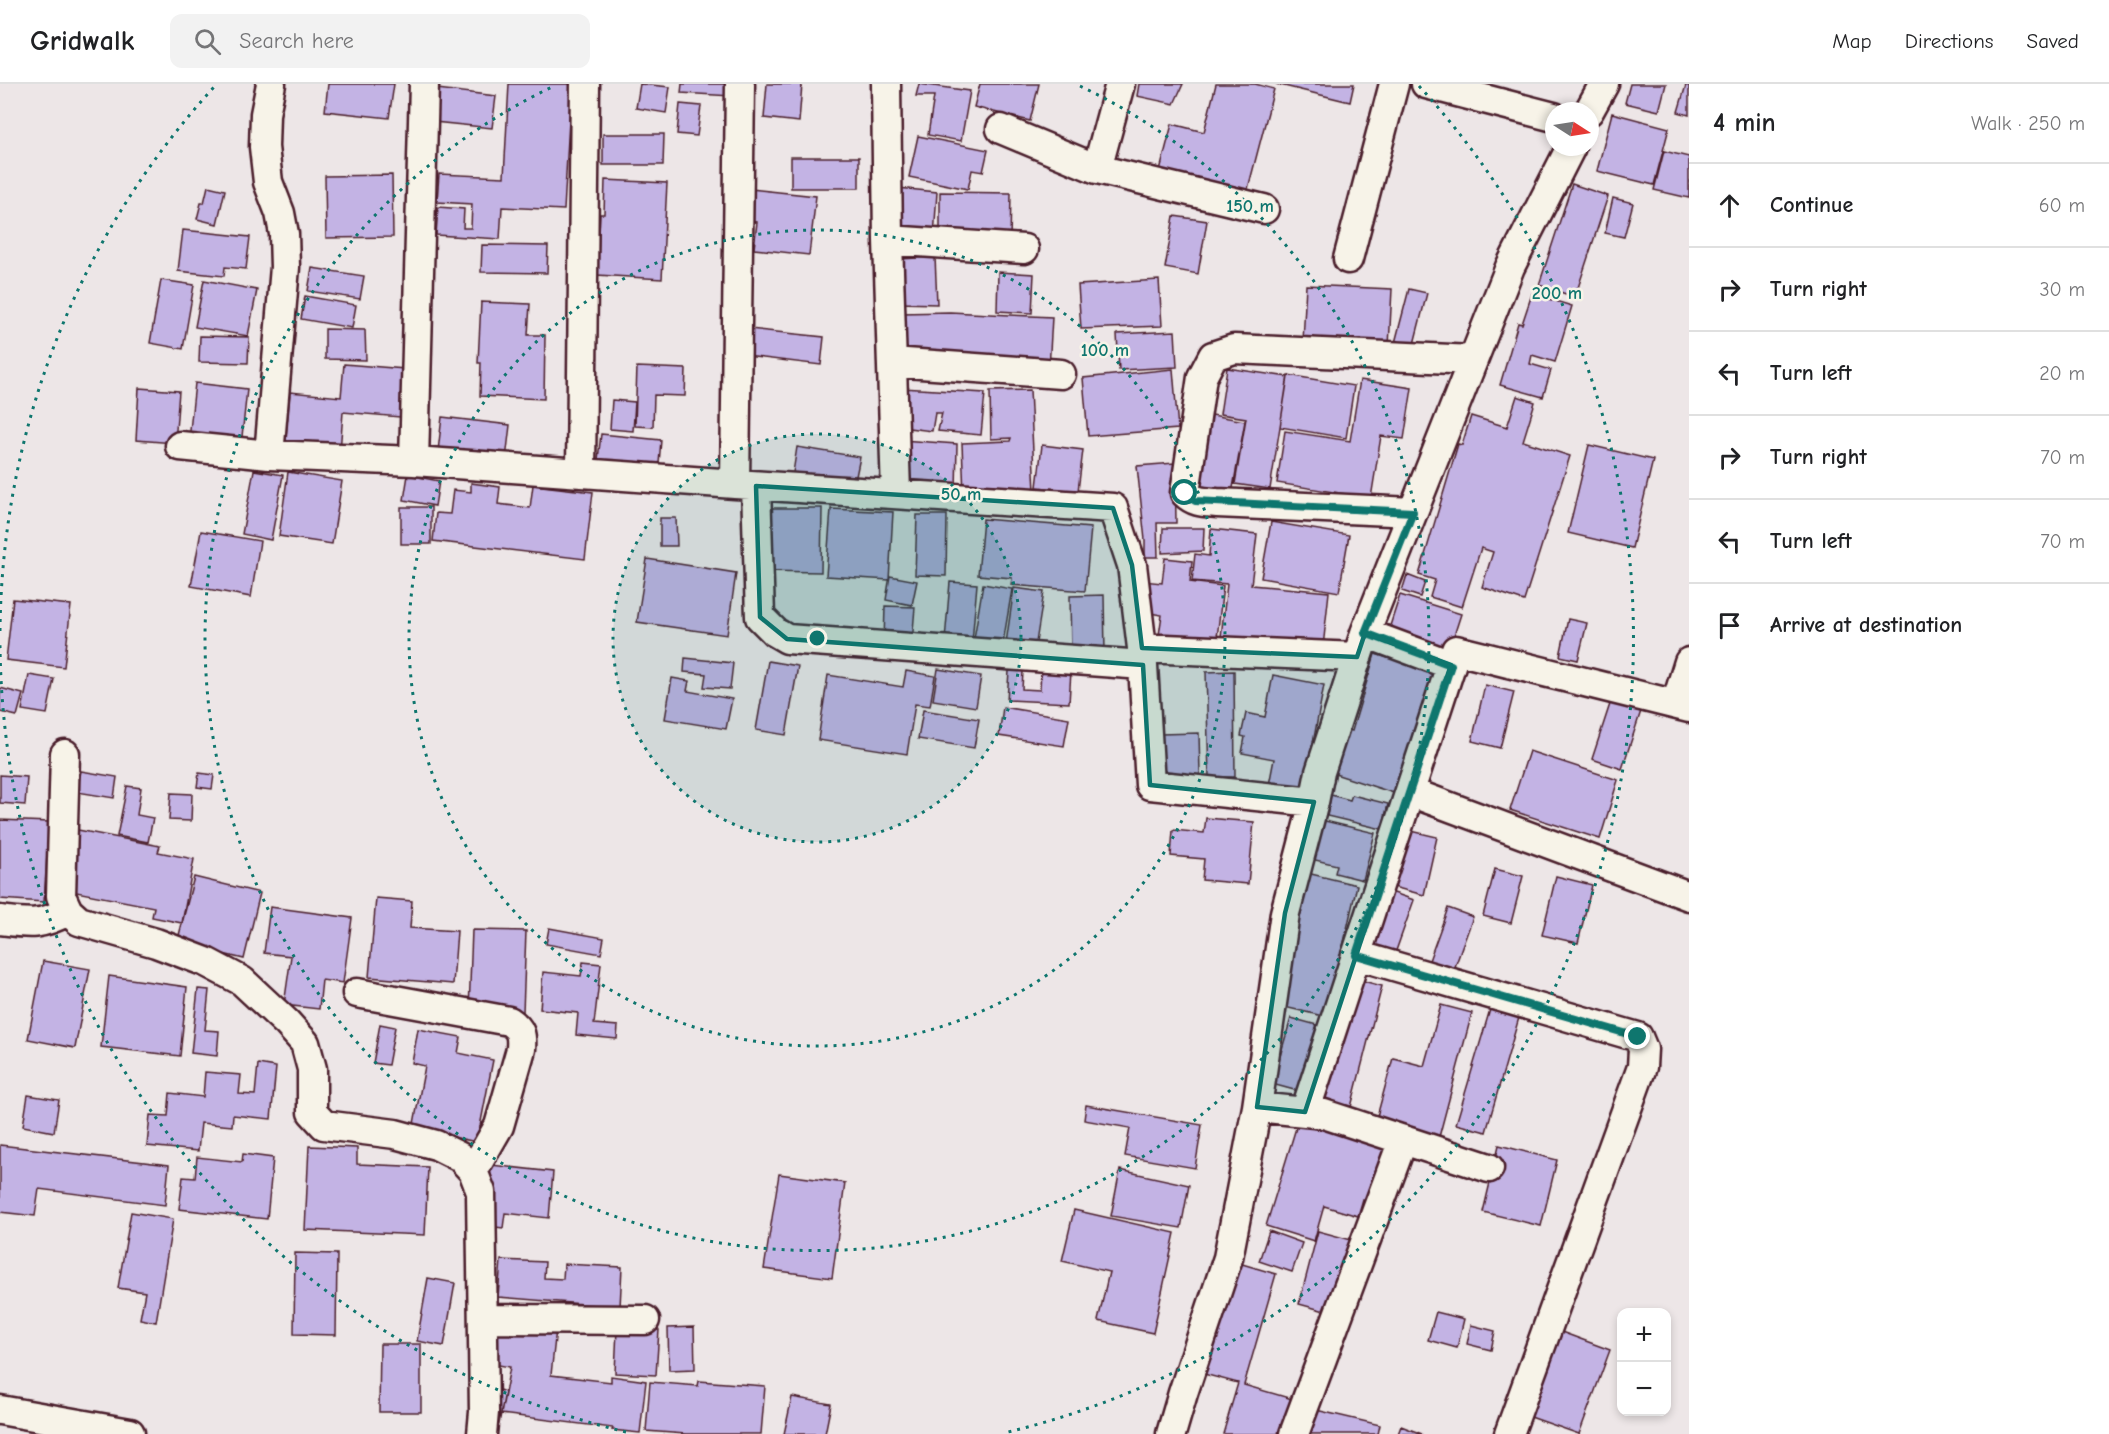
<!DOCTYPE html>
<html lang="en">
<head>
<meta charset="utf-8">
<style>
	:root { --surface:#fff; --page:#f2f2f2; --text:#202124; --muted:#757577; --line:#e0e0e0 }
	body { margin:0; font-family:"Comic Neue",sans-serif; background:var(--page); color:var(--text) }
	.controls { position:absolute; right:18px; bottom:18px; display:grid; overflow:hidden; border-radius:12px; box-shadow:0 3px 9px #0003 }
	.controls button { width:54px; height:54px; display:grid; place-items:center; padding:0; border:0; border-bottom:2px solid var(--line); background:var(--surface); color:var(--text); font:30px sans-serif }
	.compass { position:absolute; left:1545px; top:18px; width:54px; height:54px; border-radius:50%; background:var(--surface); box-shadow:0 3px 9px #0003; rotate:102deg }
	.stop { position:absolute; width:18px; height:18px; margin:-14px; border:4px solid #0f766e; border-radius:50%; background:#fff }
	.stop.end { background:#0f766e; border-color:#fff; box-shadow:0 2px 6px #0008 }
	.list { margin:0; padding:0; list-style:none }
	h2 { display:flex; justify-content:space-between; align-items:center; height:78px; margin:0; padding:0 24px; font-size:26px }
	h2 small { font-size:20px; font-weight:400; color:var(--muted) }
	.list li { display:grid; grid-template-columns:39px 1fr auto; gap:18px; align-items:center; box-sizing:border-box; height:84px; padding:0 24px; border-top:2px solid var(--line) }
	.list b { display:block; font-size:22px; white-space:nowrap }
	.list em { font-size:20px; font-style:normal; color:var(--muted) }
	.icon { flex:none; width:33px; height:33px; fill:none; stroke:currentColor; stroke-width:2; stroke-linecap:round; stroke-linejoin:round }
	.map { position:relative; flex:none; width:1689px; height:1350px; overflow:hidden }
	header { display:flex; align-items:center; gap:36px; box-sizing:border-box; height:84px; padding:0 30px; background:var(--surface); border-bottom:2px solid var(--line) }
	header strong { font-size:28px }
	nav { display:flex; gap:33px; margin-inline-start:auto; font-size:21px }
	.search { width:420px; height:54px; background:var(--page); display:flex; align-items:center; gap:15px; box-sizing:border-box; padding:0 21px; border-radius:12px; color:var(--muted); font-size:22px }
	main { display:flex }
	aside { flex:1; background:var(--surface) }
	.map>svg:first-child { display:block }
	.building { fill:#c3b3e4; stroke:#4a1f2b; stroke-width:1.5 }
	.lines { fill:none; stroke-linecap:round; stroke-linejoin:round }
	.minor-casing { stroke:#4a1f2b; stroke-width:33 }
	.minor { stroke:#f7f3e8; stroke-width:28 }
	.route { stroke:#0f766e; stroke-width:8 }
	.marked { fill:#0f766e; fill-opacity:0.2; stroke:#0f766e; stroke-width:4.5; stroke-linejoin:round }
	.ring { fill:none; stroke:#0f766e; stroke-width:3; stroke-dasharray:3 6 }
	.centre { fill:#0f766e; stroke:#f7f3e8; stroke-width:3 }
	.ring-label { font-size:18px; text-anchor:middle; font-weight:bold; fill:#0f766e; stroke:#f7f3e8; stroke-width:5; stroke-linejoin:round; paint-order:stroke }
</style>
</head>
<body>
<header>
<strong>Gridwalk</strong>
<div class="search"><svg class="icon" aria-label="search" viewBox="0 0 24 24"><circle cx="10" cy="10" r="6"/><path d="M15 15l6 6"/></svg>Search here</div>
<nav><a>Map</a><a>Directions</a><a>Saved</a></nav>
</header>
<main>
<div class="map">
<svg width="1689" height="1350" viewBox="0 0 1689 1350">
	<rect width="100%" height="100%" fill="#ede6e7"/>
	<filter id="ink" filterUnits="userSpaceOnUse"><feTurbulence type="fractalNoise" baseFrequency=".0167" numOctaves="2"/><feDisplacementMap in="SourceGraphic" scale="12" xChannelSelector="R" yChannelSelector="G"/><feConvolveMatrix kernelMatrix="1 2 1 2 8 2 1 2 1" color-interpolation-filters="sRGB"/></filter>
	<g filter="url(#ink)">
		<path class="building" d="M328,0h66l-5,34 -64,-7z
			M509,0h62l-7,126 -62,-3 -2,32 -64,-4 2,-28 26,2 -1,19h8l1,-24 -35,-2 2,-28 65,3z
			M640,0l30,3 -4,26 -30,-5z
			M682,0h51l-1,12 -51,-3z
			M767,0h35l-3,38 -35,-4z
			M919,0l51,7 -9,50 -33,-6 6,-39h-18z
			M980,0h59l-9,37 -56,-14z
			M1139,0h44l-9,20 -37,-8z
			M1216,0h39l19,5 -30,115 -87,-22 15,-58 32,8z
			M1276,0h78l-4,18z
			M1630,0h36l-7,27 -34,-8z
			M1686,1l3,1v29l-11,-3z
			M437,5l59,7 -4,32 -58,-6z
			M680,20l21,2 -4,30 -20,-2z
			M1612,29l57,15 -15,57 -57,-14z
			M603,50h61l-1,31h-60z
			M918,52l70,14 -5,22 -11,-2 -4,19 -59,-12z
			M1664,67l25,6v41l-35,-8z
			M791,73h68v31h-68z
			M392,91l1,62 -67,1 -1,-62z
			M605,96l62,3 -5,96 -65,-4 3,-61h4z
			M1572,100l36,12 -33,101 -36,-12z
			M208,102l17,4 -8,34 -20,-5 4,-16h3z
			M898,104l39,4 -3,45 -37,-4z
			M751,105l65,7 -7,59 -55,-6 3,-27 -10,-1z
			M940,108l71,1 -1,48 -70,-1z
			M1613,114l20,5 -9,34 -19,-4z
			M1174,132l33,5 -9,53 -33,-6z
			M183,146l67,7 -4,32 -21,-2 -1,9 -46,-5z
			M482,161l66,1 -1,27 -66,-1z
			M935,173l2,47 -38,-1 1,-44z
			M312,184l52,8 -4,23 -52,-8z
			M998,188l36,2 -2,39 -35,-2z
			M161,196l33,5 -11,64 -33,-6z
			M204,196l53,10 -9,46 -53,-9z
			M1159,196l3,46 -81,3 -3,-44z
			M1306,201l86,4 -3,57 -86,-4z
			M1409,205l18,4 -14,55 -18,-5z
			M1532,210l40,12 -17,56 -23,-7 -2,9 21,6 -8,27 -43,-12 18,-62 4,1z
			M305,212l51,9 -4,23 -51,-9z
			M481,218l49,2 -2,31h17l-1,64 -64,-3 1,-33h-3z
			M950,228l102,5 -3,52 -149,-12 1,-44z
			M325,245l40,1 1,30 -41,-1z
			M749,245l75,8 -3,28 -75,-9z
			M1175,247l2,36 -58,3 -2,-36z
			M200,252l49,1 -1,26 -49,-1z
			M344,280l61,5 -5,48 -57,-5 -3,40 -55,-5 5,-55 51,5z
			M637,283l49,2 -1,27 -31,-1 -1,32 -18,-1z
			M1227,284l61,9 -18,112 -35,-5 11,-66 -26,-4z
			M1173,285l5,60 -90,7 -5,-58z
			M1288,291l66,11 -8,52 -66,-11z
			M1360,296l52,8 -8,51 -23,-3 -10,62 -94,-15 8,-52 65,10z
			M195,299l52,6 -6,57 -52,-6z
			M139,304l40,3 -4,52 -39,-3z
			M902,304l83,5 -4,42 -43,-4 4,-18h-7l-3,18 -31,-4z
			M1030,306l5,102 -71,3 -2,-52 48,-2 1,-3 -20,1 -1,-48z
			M1517,312l18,6 -12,39 47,15 -46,145 -42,-14 11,-35 -12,-4 -19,59 -32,-10 5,-17 -16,-5 39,-131 4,1 9,-29 36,11z
			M612,316l23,2 -2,29 -23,-2z
			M1201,329l44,8 -14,78 -43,-8z
			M442,333l68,8 -4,34 -68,-8z
			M601,350l60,6 -3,35 -61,-7z
			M901,356l56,4 -1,46 -57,-5z
			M1042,361l41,5 -5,41 -41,-4z
			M1589,361l64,15 -21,88 -64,-15z
			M797,363l63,10 -6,29 -62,-7z
			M1175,379l1,60h-19l1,34h-13v-17l-8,-74z
			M254,386l29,5 -12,65 -29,-6z
			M288,388l54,9 -10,63 -53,-8z
			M408,391l31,6 -4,25 -31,-6z
			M471,399l29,4 -2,17 32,4 3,-23 60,7 -8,67 -152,-18 3,-28 14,1 3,-24 18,2z
			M401,423h30v37h-30z
			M760,424h62l-1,64 -62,-1z
			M831,425l62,3 -4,68 -63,-4z
			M917,431h30l-1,61 -31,-1z
			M660,434h16l1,28h-17z
			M983,435l108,9 -6,63 -74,-6 1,-7 -34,-3z
			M1271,438l78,13 -10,57 -78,-14z
			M1163,444h41l-1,23 -41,2z
			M1211,445l46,5 -6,51 78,7 -6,55 -102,-10 6,-53 -35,-3 3,-27 14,2z
			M201,447l59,10 -9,56 -60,-11z
			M1165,474l27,3 -2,21 33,4 -6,52 -26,-3 -1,4 -31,-4 3,-20 -18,-3 -1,-31 19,2z
			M647,475l89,14 -9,62 -90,-13z
			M1407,491l18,7 -5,15 -18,-6z
			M890,492l27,5 -5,24 -26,-5z
			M950,498l27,2 -5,58 -27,-2z
			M983,500l29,5 -10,60 -29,-4z
			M1014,504l30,4 -10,63 -29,-5z
			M1104,511l1,59 -34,1 -1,-59z
			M1400,511l61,19 -12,37 -61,-19z
			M13,515l58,6 -7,62 -58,-7z
			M885,522l30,1 -3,36 -28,-1z
			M1568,535l19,4 -9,37 -18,-4z
			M1375,570l60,18 -32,124 -68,-22 14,-44 3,1z
			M685,574l48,5 -3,26 -26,-2 2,-13 -22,-2z
			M768,577l30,5 -12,69 -30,-5z
			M938,585l43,7 -5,31 -43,-7z
			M1041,585l30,2 -2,32 -62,-3 2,-29h14l-1,18 18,1z
			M906,587l29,5 -5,30 -15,-2 -8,50 -89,-14 10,-65 75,12z
			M1234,587l1,106h-26l-3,-105z
			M29,591l25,4 -7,35 -25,-4z
			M1273,591l51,10 -20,106 -35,-6 5,-26 -32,-6 3,-16 -4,-1 5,-23 19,4z
			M672,594l17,3 -2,10 45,8 -6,30 -61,-10z
			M1485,601l29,7 -14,56 -28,-7z
			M0,604l23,6 -6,22 -17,-4z
			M1611,617l30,10 -19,58 -30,-10z
			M1003,623l66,11 -5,28 -65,-10z
			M923,626l56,9 -5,29 -56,-9z
			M1199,649l1,42 -39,1 -1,-42z
			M1529,667l89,29 -18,59 -90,-29z
			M81,687l36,6 -3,21 -37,-6z
			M199,689l15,2 -2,14 -15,-2z
			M0,691l27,2 -2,28 -25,-2z
			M127,702l14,2 -4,27 16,3 -5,24 -31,-6z
			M171,709l21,1 -1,27 -22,-1z
			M1331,711l19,5 2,-5 36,9 -6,25 -55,-13z
			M1206,734l48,4 -6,62 -46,-4 2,-21 -33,-3 2,-26 31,3z
			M0,736l49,2 -5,80 -44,-3z
			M1321,736l54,13 -12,47 -28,-7 2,-8 -26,-6z
			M78,746l82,16 -2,6 36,7 -12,64 -30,-6 2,-10 -88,-17z
			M1407,746l30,7 -13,58 -31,-8z
			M1495,785l28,7 -12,47 -28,-7z
			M1307,789l50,12 -30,132 -51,-12z
			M1556,792l36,9 -14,58 -36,-8z
			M194,793l66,16 -16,66 -67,-16z
			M1385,806l29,10 -22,62 -29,-11z
			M376,814l36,3 -2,27 47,3 -4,53 -84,-7z
			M270,823l82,11 -9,65 -21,-3 -3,29 -35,-4 7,-49 -27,-3z
			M1448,824l25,9 -21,58 -25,-9z
			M549,844l55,10 -3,16 -55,-10z
			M472,846l54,1 -3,81 -54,-1z
			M43,877l47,8 -15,79 -47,-9z
			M583,878l18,2 -7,60 24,2 -1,13 -41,-4 2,-22 -38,-4 3,-37 38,4z
			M109,892l78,11 -7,69 -79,-9z
			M1352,894l30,8 -32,125 -30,-8z
			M198,905l11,1 -4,40 14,1 -2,25 -26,-3z
			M1441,921l31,8 -33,124 -63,-17 17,-62 31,8z
			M1491,922l29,8 -34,118 -30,-8z
			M1291,934l26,7 -19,66 -26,-7z
			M380,940l15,3 -7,38 -15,-2z
			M418,945l43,8 -3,16 35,7 -16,82 -64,-13 12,-63 -13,-3z
			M258,980l18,3 -5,52 -38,-4 -1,11 -31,-3 -3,28 -51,-5 3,-31 18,1 2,-23 33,4 2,-25 36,3 -2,19 16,1z
			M28,1011l31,5 -5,32 -31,-6z
			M1086,1021l116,20 -7,43 -70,-12 5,-28 -46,-8z
			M1299,1034l92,28 -17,56 -11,-3 -5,17 -34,-10 -10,35 -48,-15z
			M0,1061l169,20 -4,40 -126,-16 -4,27 -35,-4z
			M1499,1061l58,15 -16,66 -58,-14z
			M309,1062l48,2v16l71,3 -3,68 -120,-5z
			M243,1070l30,4 -6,61 -88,-10 4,-32 12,1 2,-21 45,5z
			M491,1081l62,7 -4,46 -44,-5 -2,15 -15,-2z
			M1120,1086l69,15 -8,43 -70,-12z
			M779,1090l66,9 -13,95 -68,-9z
			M1074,1126l101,23 -22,100 -55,-12 11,-49 -47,-11z
			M131,1128l42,7 -17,103 -16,-3 5,-27 -27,-4z
			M1269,1147l33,12 -10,29 -33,-11z
			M1318,1147l37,10 -19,73 -37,-10z
			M295,1169l42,1 -1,81 -42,-1z
			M501,1176l44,2 -1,16 19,1 1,-15 58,3 -2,40 -122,-10z
			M1232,1177l44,13 -32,111 55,16 -10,33h-66l15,-51 -38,-10z
			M428,1194l27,5 -11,63 -27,-5z
			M1436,1228l28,7 -7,29 -29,-8z
			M493,1239l63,6 -5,46 60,7v-6l35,5 -6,52 -28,-3 1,-2 -112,-14 9,-47 -22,-4z
			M1471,1241l24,6 -4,19 -24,-6z
			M694,1243l1,42 -26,1 -1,-42z
			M617,1245l42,1 -3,45 -41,-2z
			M1556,1246l54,20 -31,84 -54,-19z
			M380,1260h41v68h-42z
			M699,1297l66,5 -4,48h-75l-40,-3 4,-49 48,4z
			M494,1304l11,4 -6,32 -11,1z
			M792,1313l39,7 -6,30h-41z
			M1316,1326l64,15 -2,9h-68z
			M1401,1342l21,8h-24z"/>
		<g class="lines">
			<g class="minor-casing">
				<path id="minor" d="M886,0l2,156 8,253
					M1426,0l128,33
					M1589,27l15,-27
					M1001,45l96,40 23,-85
					M1097,85l167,40
					M888,156l136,9
					M1348,175l46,-175
					M892,278l169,12
					M180,362l89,9 145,6 321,23 378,24 19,57 10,83 215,9
					M269,371l16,-188 -1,-33 -4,-21 -12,-31 -4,-35 1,-33 6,-30
					M414,377l10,-377
					M581,389l4,-389
					M735,400l5,-400
					M756,402l4,131 15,15 12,7 356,26 -1,-17
					M1413,428l-196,-9c-12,-1 -22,0 -32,-10l17,-116 11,-21 21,-7 239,11
					M1365,549l86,32
					M1143,581l7,120 164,17
					M1676,620l13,-42
					M65,670l-4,142 7,15 11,10 77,22 50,19 36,19 45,42 18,20 7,26v43l12,13 71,9 41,11 24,12 13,14 8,21 3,220 -2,22
					M1410,708l279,104
					M0,836c30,4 40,6 68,-9
					M1356,871l282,82 5,12 -1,18 -133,367
					M357,909l152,28c12,8 13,14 12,28l-22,77 -26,45
					M1257,1023l67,7 165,54
					M1305,1028l151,-462 233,58
					M483,1235l162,1
					M0,1326l130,23
					M1171,1350l12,-41 45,-135 29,-151 28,-194 29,-111 6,-30 45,-139 145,-366 61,-120
					M1294,1350l109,-294"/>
			</g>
			<use href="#minor" class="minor"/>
		</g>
	</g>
	<g class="lines" filter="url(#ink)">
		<path class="route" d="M1185,409l10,8 218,11 -48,121 86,32 -95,290 282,82"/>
	</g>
	<path class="marked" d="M756,402l357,22 19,57 10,83 215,9 8,-24 86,32 -146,447 -48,-5 28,-194 29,-111 -164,-17 -7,-120 -356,-26 -27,-22z"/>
	<circle cx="817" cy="554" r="204" fill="#0f766e" fill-opacity=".12"/>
	<g class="ring">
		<circle cx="817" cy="554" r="204"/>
		<circle cx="817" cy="554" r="408"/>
		<path d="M1080 2A612 612 0 1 1 554 2"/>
		<path d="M626 1348A817 817 0 0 1 0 561M0 547A817 817 0 0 1 215 2M1419 2A817 817 0 0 1 1008 1348"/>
	</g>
	<circle cx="817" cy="554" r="9" class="centre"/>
	<g class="ring-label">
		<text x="1250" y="128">150 m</text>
		<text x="1557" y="215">200 m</text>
		<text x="1105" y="272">100 m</text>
		<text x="961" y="416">50 m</text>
	</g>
</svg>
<div class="controls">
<button>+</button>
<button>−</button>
</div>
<svg class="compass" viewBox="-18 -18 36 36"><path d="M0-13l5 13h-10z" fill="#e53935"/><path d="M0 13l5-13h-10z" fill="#757577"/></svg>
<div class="stop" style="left:1185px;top:409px"></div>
<div class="stop end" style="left:1638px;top:953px"></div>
</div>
<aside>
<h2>4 min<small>Walk · 250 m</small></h2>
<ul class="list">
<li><svg class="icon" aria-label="ahead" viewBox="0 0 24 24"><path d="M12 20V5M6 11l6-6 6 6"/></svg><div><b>Continue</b></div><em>60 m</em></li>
<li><svg class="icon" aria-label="right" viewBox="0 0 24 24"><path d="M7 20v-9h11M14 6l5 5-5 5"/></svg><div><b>Turn right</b></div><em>30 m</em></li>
<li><svg class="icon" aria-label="left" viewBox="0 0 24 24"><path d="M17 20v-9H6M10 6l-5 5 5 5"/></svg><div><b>Turn left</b></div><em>20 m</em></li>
<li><svg class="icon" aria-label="right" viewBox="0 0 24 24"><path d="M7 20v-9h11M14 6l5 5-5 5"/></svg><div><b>Turn right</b></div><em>70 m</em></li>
<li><svg class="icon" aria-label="left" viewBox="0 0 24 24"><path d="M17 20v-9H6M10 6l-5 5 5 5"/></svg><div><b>Turn left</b></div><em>70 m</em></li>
<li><svg class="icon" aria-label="arrive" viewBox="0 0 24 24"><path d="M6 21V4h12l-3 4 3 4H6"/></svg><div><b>Arrive at destination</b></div></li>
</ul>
</aside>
</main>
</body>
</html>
